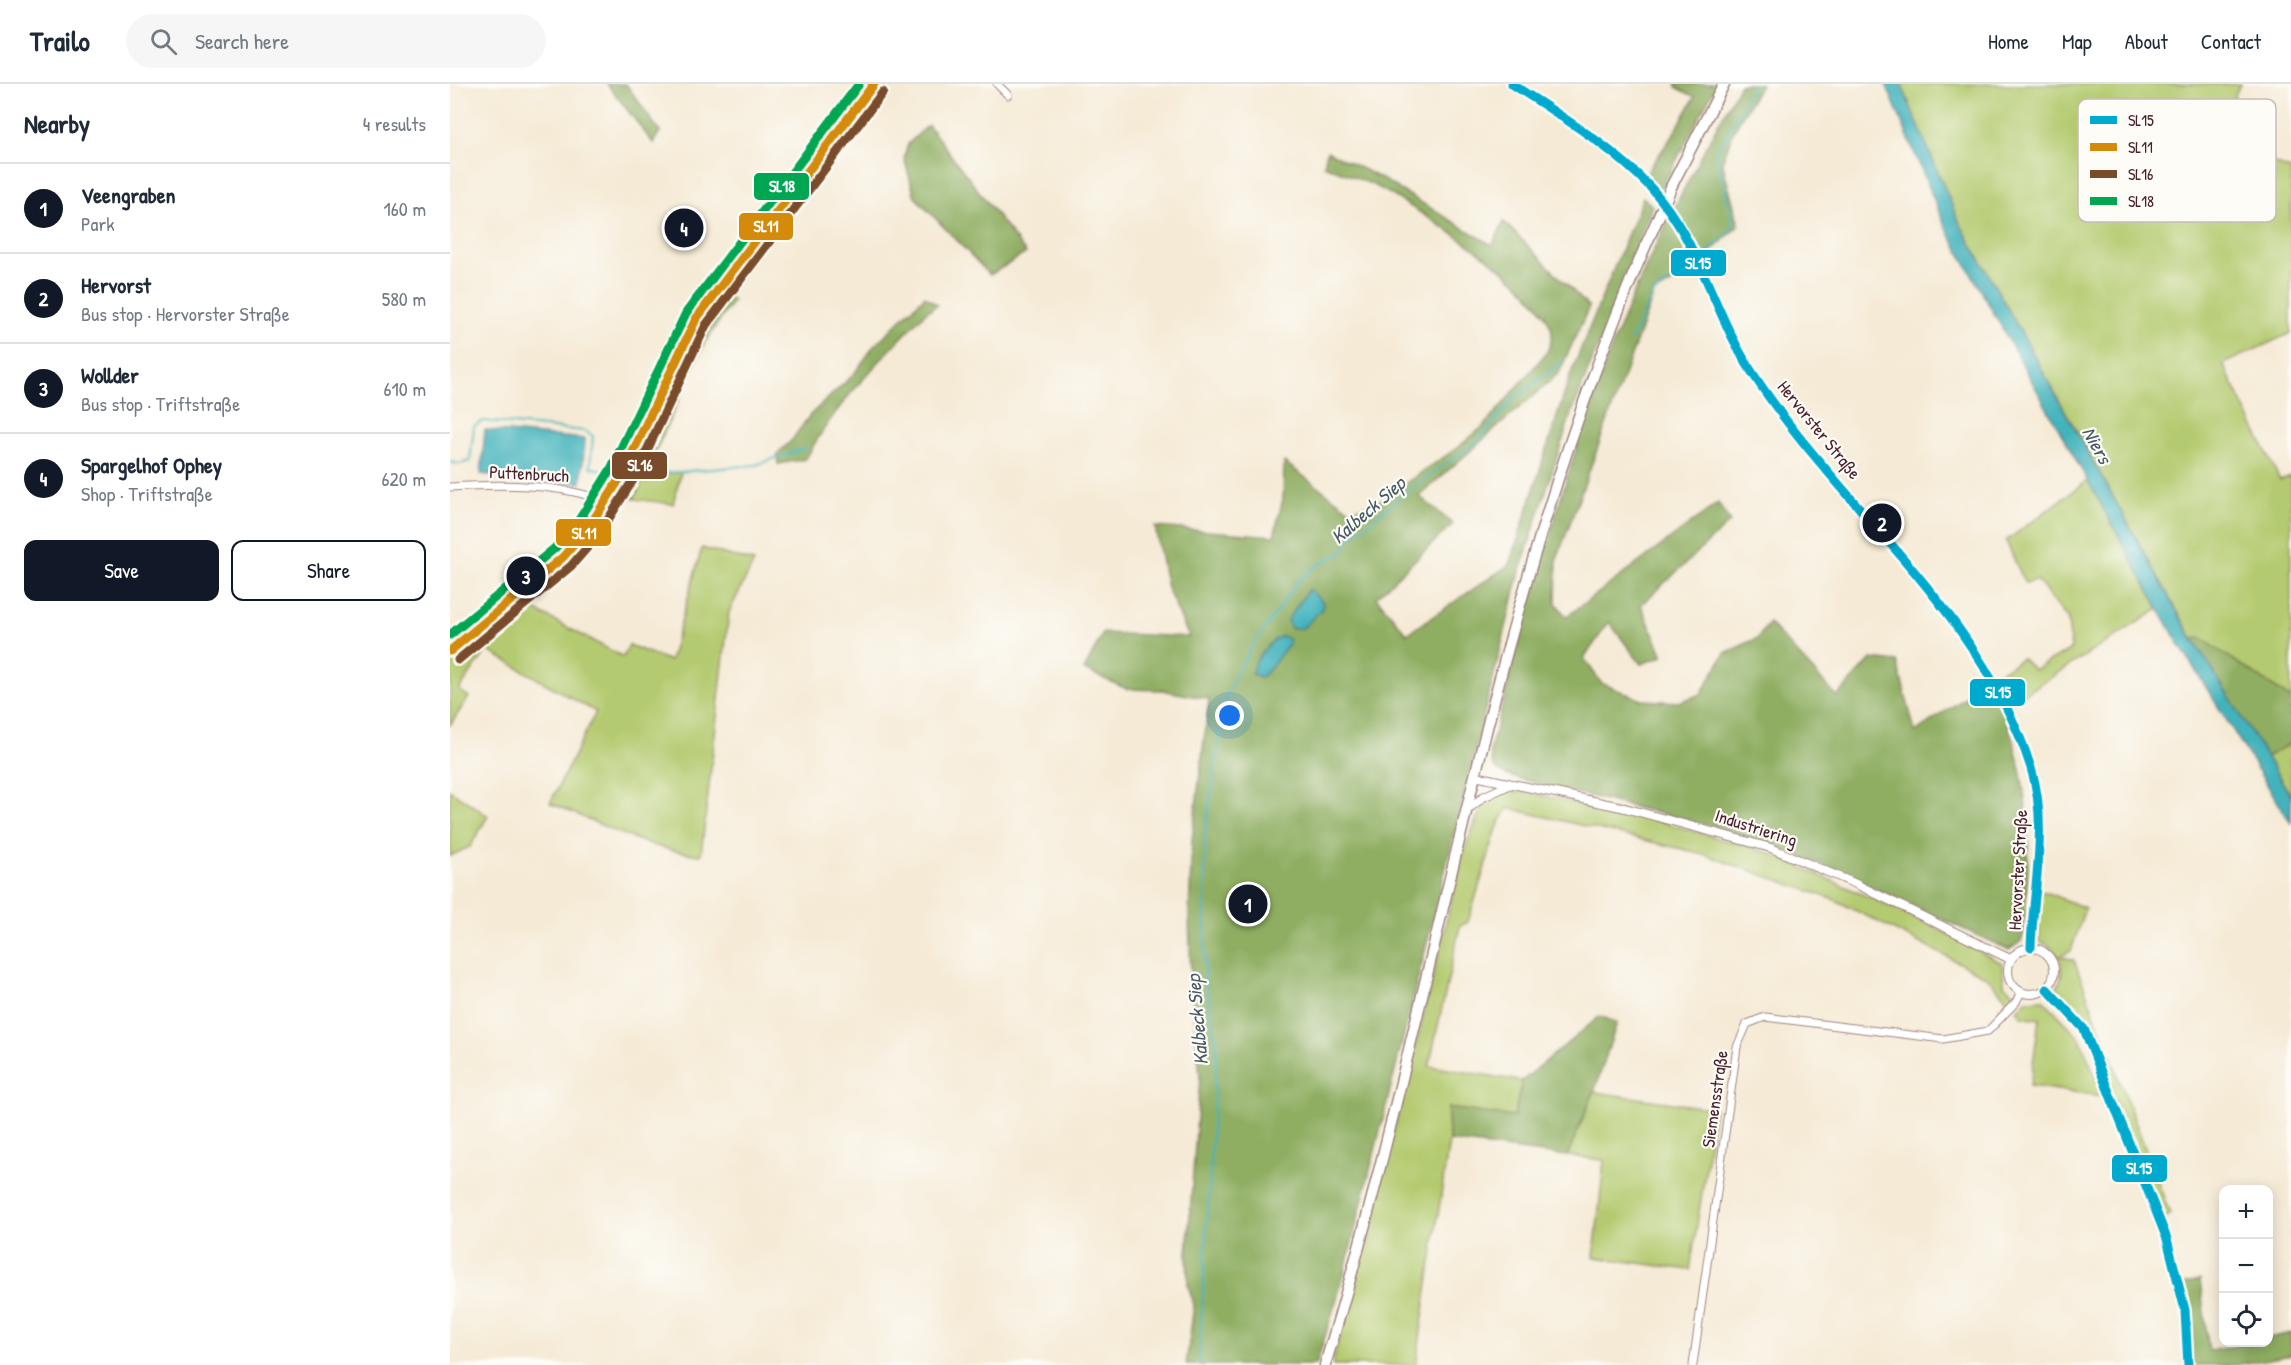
<!DOCTYPE html>
<html lang="en">
<head>
<meta charset="utf-8">
<style>
	:root { --surface:#fff; --page:#f6f6f7; --text:#1f2937; --muted:#747a83; --line:#e0e1e3; --accent:#111827 }
	body { margin:0; font-family:"Patrick Hand",sans-serif; background:var(--page); color:var(--text) }
	.controls { position:absolute; right:18px; bottom:18px; display:grid; overflow:hidden; border-radius:12px; box-shadow:0 3px 15px #0003 }
	.controls button { width:54px; height:54px; display:grid; place-items:center; padding:0; border:0; border-bottom:2px solid var(--line); background:var(--surface); color:var(--text); font:30px sans-serif }
	.you { position:absolute; left:780px; top:632px; width:21px; height:21px; margin:-15px; border:4px solid #fff; border-radius:50%; background:#1a73e8; box-shadow:0 0 0 9px #1a73e833 }
	.badge { display:grid; place-items:center; width:39px; height:39px; border-radius:50%; background:var(--accent); color:#fff; font-size:20px; font-weight:700 }
	.pin { position:absolute; translate:-50% -50%; border:3px solid #fff; box-shadow:0 2px 6px #0006 }
	.list { margin:0; padding:0; list-style:none }
	h2 { display:flex; justify-content:space-between; align-items:center; height:78px; margin:0; padding:0 24px; font-size:26px }
	h2 small { font-size:20px; font-weight:400; color:var(--muted) }
	.list li { display:grid; grid-template-columns:39px 1fr auto; gap:18px; align-items:center; box-sizing:border-box; height:90px; padding:0 24px; border-top:2px solid var(--line) }
	.list b { display:block; font-size:22px; white-space:nowrap }
	.list p { margin:0; font-size:20px; white-space:nowrap; color:var(--muted) }
	.list em { font-size:20px; font-style:normal; color:var(--muted) }
	.actions { display:flex; gap:12px; padding:18px 24px }
	.actions a { flex:1; padding:14px 0; border:2px solid var(--accent); border-radius:12px; text-align:center; font-size:21px; color:var(--accent) }
	.actions .main { background:var(--accent); color:#fff }
	.icon { flex:none; width:33px; height:33px; fill:none; stroke:currentColor; stroke-width:2; stroke-linecap:round; stroke-linejoin:round }
	.map { position:relative; flex:none; width:1841px; height:1281px; overflow:hidden }
	header { display:flex; align-items:center; gap:36px; box-sizing:border-box; height:84px; padding:0 30px; background:var(--surface); border-bottom:2px solid var(--line) }
	header strong { font-size:28px }
	nav { display:flex; gap:33px; margin-inline-start:auto; font-size:21px }
	.search { width:420px; height:54px; background:var(--page); display:flex; align-items:center; gap:15px; box-sizing:border-box; padding:0 21px; border-radius:33px; color:var(--muted); font-size:22px }
	main { display:flex }
	aside { flex:1; background:var(--surface) }
	.map>svg:first-child { display:block }
	.green { fill:#b4ca6f; stroke:#7f744d; stroke-width:1.5 }
	.forest { fill:#8fae62; stroke:#6c6646; stroke-width:1.5 }
	.water { fill:#43b3bc; stroke:#466974; stroke-width:1.5 }
	.lines { fill:none; stroke-linecap:round; stroke-linejoin:round }
	.stream { stroke:#43b3bc; stroke-width:2 }
	.minor-casing { stroke:#a08480; stroke-width:9 }
	.tertiary-casing { stroke:#a08480; stroke-width:10 }
	.primary-casing { stroke:#a08480; stroke-width:13 }
	.minor { stroke:#fff; stroke-width:7 }
	.tertiary { stroke:#fff; stroke-width:8 }
	.primary { stroke:#fff; stroke-width:10 }
	.primary-bridge-casing { stroke:#a08480; stroke-width:13; stroke-linecap:butt }
	.primary-bridge { stroke:#fff; stroke-width:10 }
	.bus-1-casing { stroke:#fdfcf7; stroke-width:14 }
	.bus-2-casing { stroke:#fdfcf7; stroke-width:14 }
	.bus-3-casing { stroke:#fdfcf7; stroke-width:14 }
	.bus-4-casing { stroke:#fdfcf7; stroke-width:14 }
	.bus-1 { stroke:#00a9ce; stroke-width:9 }
	.bus-2 { stroke:#d48b09; stroke-width:9 }
	.bus-3 { stroke:#7a4b2a; stroke-width:9 }
	.bus-4 { stroke:#00a651; stroke-width:9 }
	.labels { text-anchor:middle; stroke-width:4.5; stroke-linejoin:round; paint-order:stroke }
	.street-label { font-size:18px; fill:#4a1f2b; stroke:#fdfcf7 }
	.water-label { font-size:20px; font-style:italic; fill:#475a65; stroke:#fdfcf7 }
	.key { fill:#fdfcf7; stroke:#c7baba; stroke-width:1.5 }
	.key-label { font-size:16px; fill:#4a1f2b }
	.line-badge { stroke:#fdfcf7; stroke-width:2 }
	.badge-label { font-size:16px; text-anchor:middle; font-weight:bold; fill:#fff }
</style>
</head>
<body>
<header>
<strong>Trailo</strong>
<div class="search"><svg class="icon" aria-label="search" viewBox="0 0 24 24"><circle cx="10" cy="10" r="6"/><path d="M15 15l6 6"/></svg>Search here</div>
<nav><a>Home</a><a>Map</a><a>About</a><a>Contact</a></nav>
</header>
<main>
<aside>
<h2>Nearby<small>4 results</small></h2>
<ul class="list">
<li><span class="badge">1</span><div><b>Veengraben</b><p>Park</p></div><em>160 m</em></li>
<li><span class="badge">2</span><div><b>Hervorst</b><p>Bus stop · Hervorster Straße</p></div><em>580 m</em></li>
<li><span class="badge">3</span><div><b>Wollder</b><p>Bus stop · Triftstraße</p></div><em>610 m</em></li>
<li><span class="badge">4</span><div><b>Spargelhof Ophey</b><p>Shop · Triftstraße</p></div><em>620 m</em></li>
</ul>
<div class="actions"><a class="main">Save</a><a>Share</a></div>
</aside>
<div class="map">
<svg width="1841" height="1281" viewBox="0 0 1841 1281">
	<rect width="100%" height="100%" fill="#fdfcf7"/>
	<filter id="ink" filterUnits="userSpaceOnUse"><feTurbulence type="fractalNoise" baseFrequency=".0167" numOctaves="2"/><feDisplacementMap in="SourceGraphic" scale="12" xChannelSelector="R" yChannelSelector="G"/><feConvolveMatrix kernelMatrix="1 2 1 2 8 2 1 2 1" color-interpolation-filters="sRGB"/></filter>
	<filter id="wash" filterUnits="userSpaceOnUse"><feTurbulence type="fractalNoise" baseFrequency=".008" numOctaves="4" result="noise"/><feDisplacementMap in="SourceGraphic" scale="24" xChannelSelector="R" yChannelSelector="G"/><feGaussianBlur stdDeviation="1.35" result="paint"/><feColorMatrix in="noise" values="0 0 0 0 0 0 0 0 0 0 0 0 0 0 0 0 0 1.4 0 .05"/><feComposite in="paint" operator="in"/></filter>
	<g filter="url(#wash)">
		<rect width="100%" height="100%" fill="#f5ead5"/>
		<path class="green" d="M1451,0h339l-17,37 -21,-12 -12,19 101,42v163l-68,31 57,116 11,-4v223l-90,-61 -8,1 -235,-419z
			M231,388l-8,32 -39,-5 10,-24z
			M1638,396l71,129 -150,95 -12,-30 25,-16 12,12 37,-21 -3,-29 -31,-40 -12,3 -19,-42z
			M252,464l52,14 -25,50 -28,243c-53,-5 -103,-32 -151,-52l46,-91 -109,-62 -28,40 10,7 -19,28v-62l20,-22 8,4 49,-39 96,51 6,-12 41,16z
			M1841,659v53l-25,-39z
			M0,706l38,26 -18,31 -20,9z
			M1050,707l25,1 113,23 129,37 156,69 79,42 2,21 14,14 -6,7 -25,-28 -152,-77 -132,-46 -195,-46 -11,20 -29,94 -8,4 -31,140 93,15 -8,36 -66,-9 1,33 -33,224h-84l78,-295 52,-214 17,-43 11,-18z
			M1587,805l48,19 -14,43 -11,5 14,4 96,254 -8,6 -77,-195 -28,-38c10,-19 3,-37 -17,-46z
			M1593,915l37,39 23,58 -73,-10 9,-67 -17,-3 -5,-6 9,-10z
			M1144,1008l121,17 -25,161 -96,-13 10,-97 -37,-4z"/>
		<path class="forest" d="M157,0h19l34,48 -7,11z
			M1226,0h41l-56,105 -16,-14 28,-40 22,-38 -19,-10z
			M1290,0h21l-27,46 -12,32 17,63 -36,34 -7,11 -42,23 -97,266 -1,44 10,14 152,-114 12,19 -89,83 22,51 -22,8 -32,-42 -25,36 17,25 41,17 37,2 22,-8 24,-41 33,-15 11,-15 68,74 34,-38 26,3 18,70 73,-50c39,65 45,155 37,229 -1,8 1,25 -5,31 -3,3 -8,5 -11,8l-180,-83 -102,-37 -215,-53c-17,-6 -21,-9 -22,-27 37,-138 73,-275 124,-409 35,-89 80,-173 126,-257z
			M478,41l98,128 -36,22 -75,-78 -11,-39 4,-14z
			M877,67l55,28 110,66 12,-23 85,85 -30,66 -140,123 34,28 -77,73 31,37 103,-70 61,-191 72,-176 9,9 -84,217 -48,148 -178,711 -26,83h-130l8,-60 -6,-20 -1,-30 13,-179 -9,-95 -2,-67 3,-74 17,-141 -48,-9 -34,-1 -43,-19 19,-37 86,4 -22,-49 -12,-61 119,9 9,-37 1,-37 66,48 25,-6 82,-56 28,-23 62,-73c4,-10 7,-17 3,-27 -19,-46 -113,-102 -155,-128 -21,-14 -48,-22 -71,-32z
			M272,209l11,8 -28,41 -71,157 -19,-3 20,-35 58,-123z
			M475,212l12,9 -12,8c-42,45 -90,90 -119,146l-28,5 -1,-10 15,-14 18,-25 44,-41 20,-28z
			M1751,554l90,61v44l-25,14 -73,-118z
			M1150,932l17,7 -23,69 -27,64 -118,-15 -1,-33 66,9 8,-36z
			M1750,1196l9,71 40,-8 19,-1 1,-4 22,-5v22l-56,10h-43l-2,-48 -6,-33z"/>
		<path class="water" d="M1436,0h15l57,136 230,411 103,165v27l-112,-179 -234,-418z
			M35,346l100,9 -4,44 -100,-9z
			M859,505l14,13 -1,7 -19,19h-12l-4,-8z
			M833,552l6,4v4c-10,10 -17,27 -29,33l-8,-3c1,-13 19,-36 31,-38z"/>
		<g class="lines">
			<path class="stream" d="M1255,170l21,-18 8,-13 -18,-69 38,-70
				M1181,256l23,-47 33,-25
				M0,378l10,2 10,-3 4,-35 9,-5 102,10 8,5 -3,31 23,6
				M186,392l119,-11 51,-17
				M774,620l10,-27 17,-29 47,-67 16,-14 27,-14 8,-14 58,-47 71,-51 35,-42 50,-38
				M749,1281l18,-320 -12,-66v-144l18,-126"/>
		</g>
	</g>
	<g filter="url(#ink)">
		<g class="lines">
			<g class="minor-casing">
				<path id="minor" d="M547,0l11,11
					M0,403c51,-3 107,-4 155,14
					M1243,1281l44,-318 10,-23 18,-7 178,22 45,-8 28,-29 5,-10"/>
			</g>
			<g class="tertiary-casing">
				<path id="tertiary" d="M1062,0c47,32 101,63 140,105 47,51 61,122 98,180 89,137 230,237 281,399 17,53 0,123 0,179
					M0,567l113,-94 26,-30 33,-52 74,-156 35,-43 102,-141 41,-51
					M1025,692l146,31 150,41 85,36 154,75
					M1016,727l17,-14 28,-13
					M1558 887a23 23 0 1 1 46 0a23 23 0 1 1-46 0Z
					M1597,905l37,40 83,210 18,71 3,55"/>
			</g>
			<g class="primary-casing">
				<path id="primary" d="M1222,101l52,-101
					M875,1281c116,-381 166,-780 332,-1145"/>
			</g>
			<use href="#minor" class="minor"/>
			<use href="#tertiary" class="tertiary"/>
			<use href="#primary" class="primary"/>
			<g class="primary-bridge-casing">
				<path id="primary-bridge" d="M1207,136l15,-35"/>
			</g>
			<use href="#primary-bridge" class="primary-bridge"/>
			<g class="bus-1-casing">
				<path id="bus-1" d="M1062,0c48,32 100,62 139,104 48,52 62,123 99,181 87,137 231,239 281,399 18,57 2,121 0,179
					M1597,905l37,40 83,210 18,71 3,55"/>
			</g>
			<g class="bus-2-casing">
				<path id="bus-2" d="M0,567l113,-94 26,-30 33,-52 74,-156 178,-235"/>
			</g>
			<g class="bus-3-casing">
				<path id="bus-3" d="M8,576l113,-94 28,-32 34,-54 73,-155 177,-233"/>
			</g>
			<g class="bus-4-casing">
				<path id="bus-4" d="M0,551l105,-87 24,-28 32,-51 75,-156 173,-229"/>
			</g>
			<use href="#bus-1" class="bus-1"/>
			<use href="#bus-2" class="bus-2"/>
			<use href="#bus-3" class="bus-3"/>
			<use href="#bus-4" class="bus-4"/>
		</g>
	</g>
	<g class="labels">
		<g class="street-label">
			<text transform="translate(1369 346) rotate(51)" y="6">Hervorster Straße</text>
			<text transform="translate(79 390) rotate(3)" y="6">Puttenbruch</text>
			<text transform="translate(1306 744) rotate(18)" y="6">Industriering</text>
			<text transform="translate(1568 786) rotate(-87)" y="6">Hervorster Straße</text>
			<text transform="translate(1265 1015) rotate(-82)" y="6">Siemensstraße</text>
		</g>
		<g class="water-label">
			<text transform="translate(1647 361) rotate(61)" y="7">Niers</text>
			<text transform="translate(918 426) rotate(-41)" y="7">Kalbeck Siep</text>
			<text transform="translate(747 936) rotate(-95)" y="7">Kalbeck Siep</text>
		</g>
	</g>
	<rect x="1628" y="15" width="198" height="123" rx="9" class="key"/>
	<rect x="1640" y="32" width="27" height="8" fill="#00a9ce"/>
	<rect x="1640" y="59" width="27" height="8" fill="#d48b09"/>
	<rect x="1640" y="86" width="27" height="8" fill="#7a4b2a"/>
	<rect x="1640" y="113" width="27" height="8" fill="#00a651"/>
	<g class="key-label">
		<text x="1678" y="42">SL15</text>
		<text x="1678" y="69">SL11</text>
		<text x="1678" y="96">SL16</text>
		<text x="1678" y="123">SL18</text>
	</g>
	<g class="line-badge">
		<rect x="303" y="88" width="57" height="29" rx="6" fill="#00a651"/>
		<rect x="288" y="128" width="56" height="29" rx="6" fill="#d48b09"/>
		<rect x="1220" y="165" width="57" height="28" rx="6" fill="#00a9ce"/>
		<rect x="161" y="367" width="57" height="29" rx="6" fill="#7a4b2a"/>
		<rect x="105" y="434" width="57" height="29" rx="6" fill="#d48b09"/>
		<rect x="1519" y="594" width="57" height="29" rx="6" fill="#00a9ce"/>
		<rect x="1661" y="1070" width="57" height="29" rx="6" fill="#00a9ce"/>
	</g>
	<g class="badge-label">
		<text x="332" y="108">SL18</text>
		<text x="316" y="148">SL11</text>
		<text x="1248" y="185">SL15</text>
		<text x="190" y="387">SL16</text>
		<text x="134" y="455">SL11</text>
		<text x="1548" y="614">SL15</text>
		<text x="1689" y="1090">SL15</text>
	</g>
</svg>
<div class="controls">
<button>+</button>
<button>−</button>
<button><svg class="icon" aria-label="locate" viewBox="0 0 24 24"><circle cx="12" cy="12" r="6"/><path d="M12 2v4M12 18v4M2 12h4M18 12h4"/></svg></button>
</div>
<div class="you"></div>
<div class="pin badge" style="left:798px;top:820px">1</div>
<div class="pin badge" style="left:1432px;top:439px">2</div>
<div class="pin badge" style="left:76px;top:492px">3</div>
<div class="pin badge" style="left:234px;top:144px">4</div>
</div>
</main>
</body>
</html>
